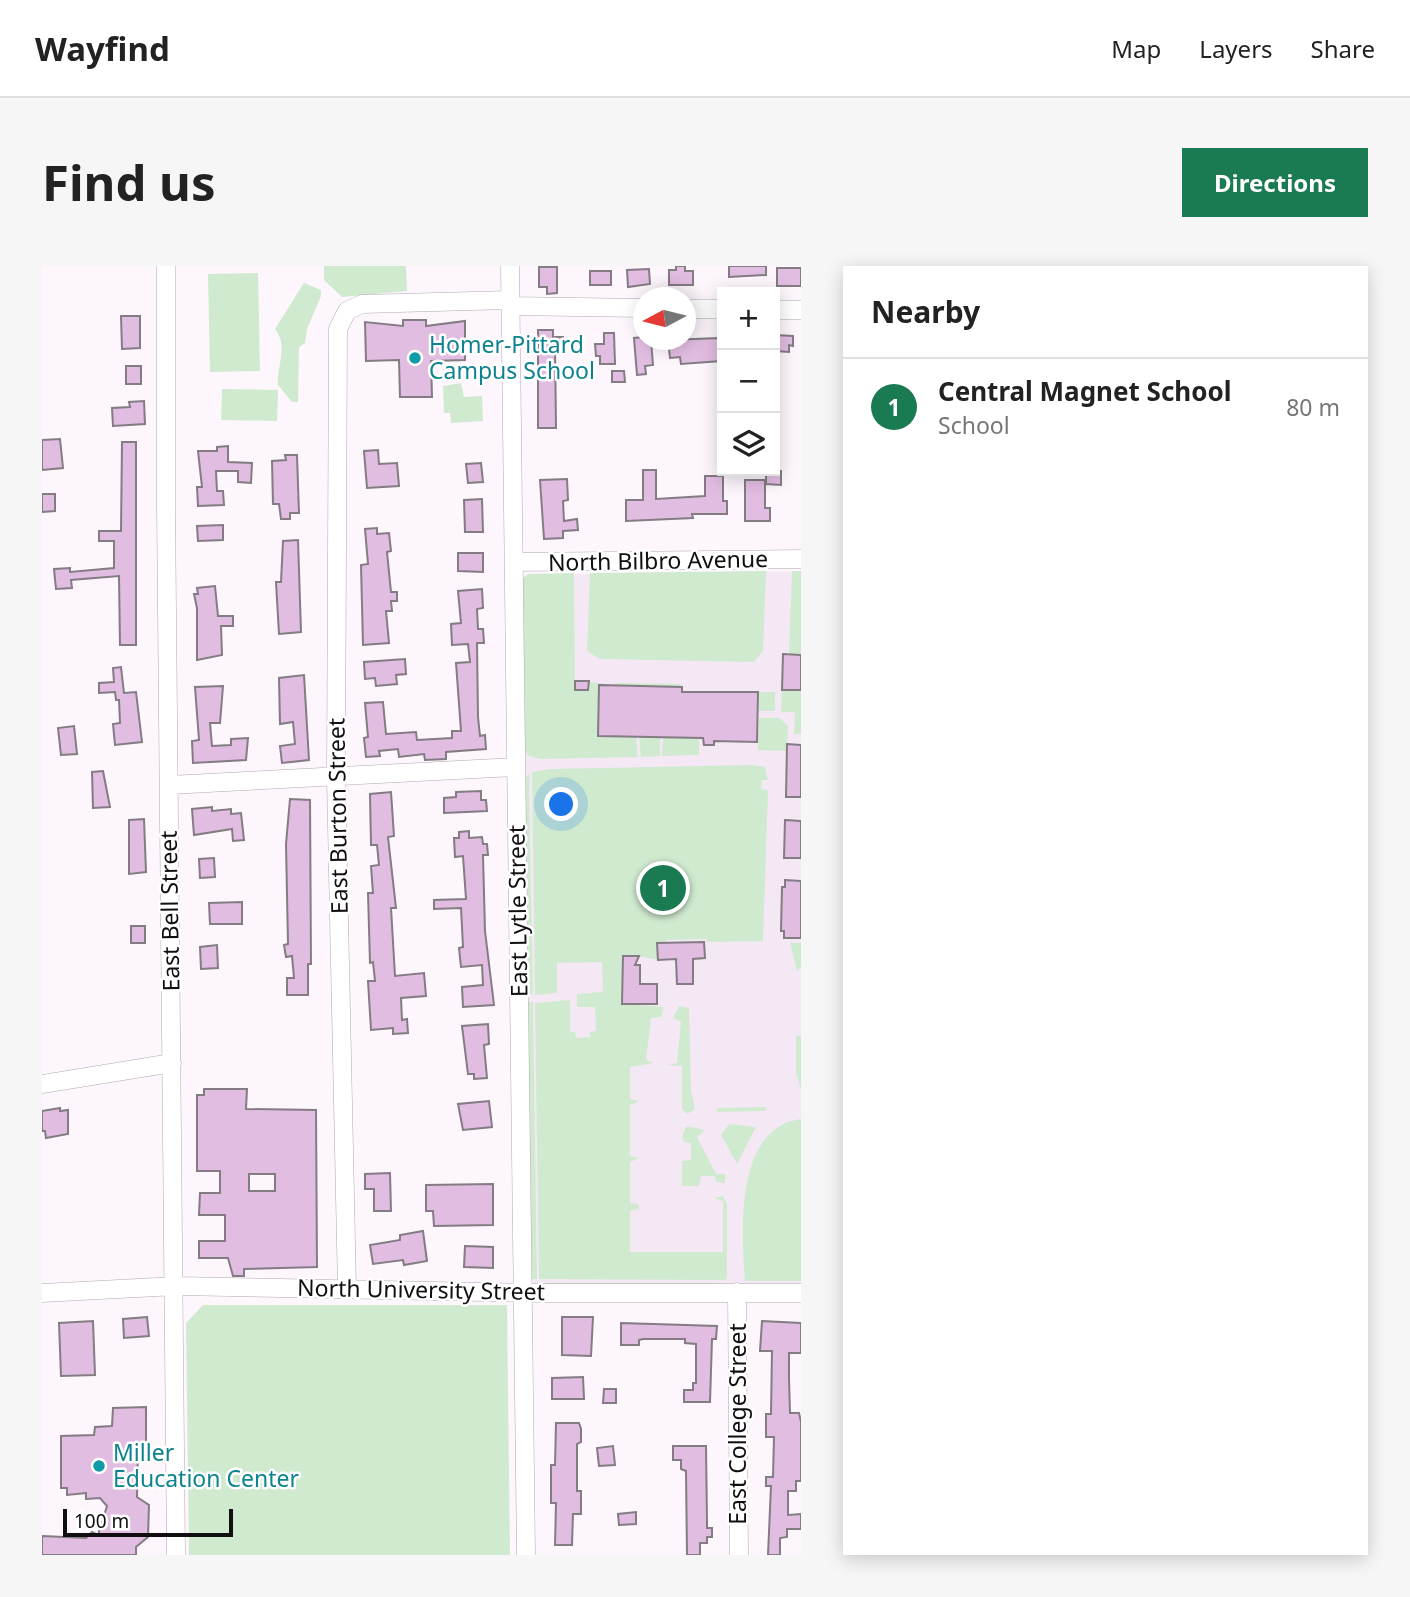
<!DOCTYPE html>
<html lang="en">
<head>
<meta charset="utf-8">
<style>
	:root { --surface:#fff; --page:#f6f6f6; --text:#222; --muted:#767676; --line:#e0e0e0; --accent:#1a7a51 }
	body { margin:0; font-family:"Noto Sans",sans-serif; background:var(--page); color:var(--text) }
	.controls { position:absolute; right:21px; top:21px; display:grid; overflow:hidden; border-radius:0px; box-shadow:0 4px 18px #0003 }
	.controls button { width:63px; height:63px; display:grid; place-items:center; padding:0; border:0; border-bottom:2px solid var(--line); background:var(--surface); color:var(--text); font:35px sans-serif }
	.compass { position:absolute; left:591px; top:21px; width:63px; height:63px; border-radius:50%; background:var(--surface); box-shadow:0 4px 18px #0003; rotate:263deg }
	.scale { position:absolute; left:21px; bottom:18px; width:170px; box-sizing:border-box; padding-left:7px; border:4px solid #100e10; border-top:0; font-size:19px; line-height:24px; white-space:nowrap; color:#100e10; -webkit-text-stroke:5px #fff; paint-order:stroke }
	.you { position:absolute; left:520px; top:539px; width:24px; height:24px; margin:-18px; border:5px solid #fff; border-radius:50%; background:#1a73e8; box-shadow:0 0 0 10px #1a73e833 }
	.badge { display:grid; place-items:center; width:46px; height:46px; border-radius:50%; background:var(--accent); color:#fff; font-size:23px; font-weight:700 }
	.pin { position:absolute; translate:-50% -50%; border:4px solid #fff; box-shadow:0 2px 7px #0006 }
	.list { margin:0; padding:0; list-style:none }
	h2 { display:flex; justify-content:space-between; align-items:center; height:91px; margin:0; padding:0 28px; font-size:30px }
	h2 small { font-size:23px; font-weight:400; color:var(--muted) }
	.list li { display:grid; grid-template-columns:46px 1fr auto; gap:21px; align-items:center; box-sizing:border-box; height:98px; padding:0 28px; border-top:2px solid var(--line) }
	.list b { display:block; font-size:26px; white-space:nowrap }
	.list p { margin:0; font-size:23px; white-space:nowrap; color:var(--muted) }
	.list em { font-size:23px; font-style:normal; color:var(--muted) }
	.icon { flex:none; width:38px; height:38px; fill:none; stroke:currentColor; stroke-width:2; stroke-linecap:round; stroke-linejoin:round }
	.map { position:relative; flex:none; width:759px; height:1289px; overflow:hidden; border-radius:0px }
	header { display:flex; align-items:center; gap:42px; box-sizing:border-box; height:98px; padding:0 35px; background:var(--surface); border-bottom:2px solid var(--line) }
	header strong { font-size:33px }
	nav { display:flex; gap:38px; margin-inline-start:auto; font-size:24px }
	.intro { display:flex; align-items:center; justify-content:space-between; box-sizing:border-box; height:168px; padding:0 42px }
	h1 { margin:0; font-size:49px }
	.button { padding:18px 32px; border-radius:0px; background:var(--accent); color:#fff; font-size:24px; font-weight:700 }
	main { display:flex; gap:42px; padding:0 42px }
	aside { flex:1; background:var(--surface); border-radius:0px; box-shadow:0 4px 18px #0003 }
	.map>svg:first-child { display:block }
	.built { fill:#f4e8f4 }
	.green { fill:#d0ead0 }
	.building { fill:#e2bde2; stroke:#837c83; stroke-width:2; fill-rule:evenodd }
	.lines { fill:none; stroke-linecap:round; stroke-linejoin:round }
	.minor-casing { stroke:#b0a9b0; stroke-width:19 }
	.minor { stroke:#fff; stroke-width:18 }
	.culture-dot { fill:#0f9aa8; stroke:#fff; stroke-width:2.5 }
	.labels { text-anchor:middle; stroke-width:5; stroke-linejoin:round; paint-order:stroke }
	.culture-label { font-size:23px; fill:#0d838f; stroke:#fff; text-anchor:start }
	.street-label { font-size:23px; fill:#100e10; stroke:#fff }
</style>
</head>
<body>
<header>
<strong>Wayfind</strong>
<nav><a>Map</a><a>Layers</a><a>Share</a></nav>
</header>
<div class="intro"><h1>Find us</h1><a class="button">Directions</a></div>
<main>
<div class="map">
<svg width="759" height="1289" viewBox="0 0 759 1289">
	<rect width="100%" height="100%" fill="#fdf6fd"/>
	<path class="built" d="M759,305v716l-265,-2 -5,-6 -10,-691 4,-13z"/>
	<path class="green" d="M282,0h82l1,25 -65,6 -18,-17z
		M216,7l2,98 -50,1 -2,-98z
		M262,17l17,7v6l-14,33 -2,14 -6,4 -1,55h-6l-14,-17c-2,-17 11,-39 -3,-56z
		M419,117l3,14 18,-1 1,25 -32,2 -1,-10h-6l-1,-27z
		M180,123l56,1 -1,31 -56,-1z
		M724,305l-3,80 -9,11 -154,-3 -13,-8 3,-78z
		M750,305h9v84l-12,-1z
		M532,307l1,117h14v-8l17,2 -8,52 38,1 2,20 -98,2 -11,-3 -5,-8 -2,-169 6,-5z
		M574,417l64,1 2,3 -70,-1z
		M740,424h19v44h-7l1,-22h-14z
		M717,426h16v19h-16z
		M717,452h20l9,8 -1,25 -29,-1z
		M597,471l21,1v18l-19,1z
		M621,472h36v17l-37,1z
		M710,499l13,2 3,13h-6l-1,9 7,1 -5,151 -56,1 -1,-3 -40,1 -1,3 -8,1 1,16 -20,-4 -16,10v38l42,3 -3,10 -10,1 -5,42 8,3 -24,4v32l9,2 -9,4v51l9,2 -9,4v41l8,1 1,5 -9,2v41h93v-51l-9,-3 9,-2 4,8v74l-2,2 -186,-1 -4,-276 35,-3v32h5l1,6 14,-1v-5l6,-1 -1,-24h-18v-13l26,-2 -1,-30 -45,1v30l-22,2 -3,-223 19,-3z
		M488,507l-1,17 4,204h-6l-2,-215z
		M748,677h11v24l-4,4z
		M486,736h5l4,277h-6z
		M637,740l10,2 2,83 4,18 -8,5 -5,-5v-43l-15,-1 10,-2 4,-41 -8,-4z
		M754,770h5v53l-5,-16z
		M725,841l-2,4 -47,1 -2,-4z
		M759,853v162h-56c-4,-49 -10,-154 56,-162z
		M687,858l27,3 -19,37 -16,-29z
		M644,860l19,4 -8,7 19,37h9v9l-9,-1 -1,-6h-14l-2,10h-17v-25l9,-1v-17l-7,-1 -2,-5z
		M498,1017h177v4l-177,-2z
		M161,1039h304l3,250h-321l-3,-232z"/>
	<path class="building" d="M634,0h9v5h8v14h-24v-15h7z
		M687,0h37v9l-37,2z
		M497,1h18v26l-10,1v-7h-8z
		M735,2h24v18h-24z
		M607,3l1,15 -22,3 -1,-17z
		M548,5h21v14h-21z
		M79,50h19v32l-18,1z
		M361,54h23v6l39,-5v39l-34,1 1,36h-32l-1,-37 -33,1 -1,-39 38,4z
		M496,64h15v7h10v10h-8l1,81h-18z
		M562,67h10l1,31h-15v-8h-4l-1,-12h9z
		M733,69l18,1v10l-4,-1v7l-14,-1z
		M601,71v3h8l2,25 -8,1 1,8 -9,1 -3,-37z
		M677,72l2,23 -40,3 -1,-7 -10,1 -2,-18z
		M84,100h15v18h-15z
		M570,105h12l1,11h-13z
		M102,135l1,23 -32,2 -1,-18 18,-1 -1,-5z
		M18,173l3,29 -21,2v-30z
		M80,176h14v203h-16l-1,-69 -48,4 1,8 -16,1 -2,-20 16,-1v4l44,-4v-27h-15v-10h22z
		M186,180v16l24,1 -1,20 -13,-1v-11h-22l1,20h6l1,14 -26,1 -1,-19h5l-4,-36h19v-4z
		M336,184l1,14 18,-1 2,23 -32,2 -3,-37z
		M243,189h12l2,58h-9v6h-9l-2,-15h-6l-1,-43 14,-1z
		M439,197l2,19 -15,1 -2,-19z
		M601,204h13v29l49,-3v-20h18v25h4v13h-35l1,4 -67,3v-21h17z
		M724,205h15v14l-15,-1z
		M525,213l1,21 -5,1 1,20 13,-2 1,11 -15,1v7l-19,1 -4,-59z
		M703,214h20v28h5v13h-25z
		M0,228h13v17l-13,1z
		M440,233l1,33h-18l-1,-32z
		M181,259v15l-25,1 -1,-15z
		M335,262v6l12,-1 2,18 -4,1 4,40h6v9h-6l1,10h-6l3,32 -26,2 -2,-80 7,-1 -3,-35z
		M256,274l3,92 -22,2 -3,-52h5l2,-41z
		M416,287h25v19l-25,-1z
		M173,320l3,30h15v10h-12l1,29 -25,5v-52l-3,-14h4l-1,-6z
		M440,323l1,19 -6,1 1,20h5l1,14h-7l1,74 2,19 5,-1 1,14 -40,3v7l-21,1 -1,-6 -25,3 -1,-8 -19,2 1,5 -14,1 -2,-19 4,-1 -3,-34 18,-1 3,32 30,-2 1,8 35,-2v-7h9l-5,-68 14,-1 -2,-18 -16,1 -1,-21 10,-1 -3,-32z
		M741,388l18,1v35h-19z
		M363,393l1,15 -10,1 1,9 -21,2 -1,-8 -10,1 -1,-17z
		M79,401l3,26 12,-1 6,50 -27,3 -2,-21 7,-1 -1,-23h-3l-1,-8 -16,1v-10l15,-1 -1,-14z
		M262,409l5,85 -27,3 -2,-17 15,-2 -2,-22 -13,2 -1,-46z
		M533,415h14l-1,9h-13z
		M557,419l83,2v5h76l-1,50 -43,-1v4h-10l-1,-7 -105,-2z
		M181,420l-3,37h-10l2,23 19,-1v-6l17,-1 -2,22 -53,3 -1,-22 7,-1 -4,-53z
		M32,460l3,28 -16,1 -3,-27z
		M745,478l14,1v52h-15z
		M61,505l7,36 -17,1 -1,-36z
		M439,525v9h5l1,11 -43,2v-15l12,-1v-5z
		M349,526l3,44 -6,1 8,71h-5l4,68 29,-3 2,23 -25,2 1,22 5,-1 1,14 -15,1v-6l-22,2 -3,-49h7l-2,-19 -3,1 -2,-70h5l-2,-27 8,-1 -2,-20h-6l-1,-51z
		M248,533l20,1 1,164h-3v31h-21v-17h7l-2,-22 -6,1 -2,-12 4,-1 -2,-100z
		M170,541v4l19,-2v5l10,-1 3,27 -11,1 -1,-12 -38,6 -2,-26z
		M102,553l2,53 -17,2v-54z
		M743,554l16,1v37h-17z
		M427,565v7l13,-1 1,7h4l1,11h-5l2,76 9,74 -31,2 -1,-20 21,-2 -1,-20 -21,2 -2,-19 4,-1 -2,-39 -27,1v-9l32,-1 -3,-43 -8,1 -1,-19h5v-6z
		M172,592l1,19 -15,1 -1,-19z
		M743,614l16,1v57h-17v-7h-3l1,-44h3z
		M200,636v22h-32l-1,-21z
		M89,660h14v17h-14z
		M662,676l1,16 -12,1v25h-16l-1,-25 -18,1 -1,-17z
		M175,679l1,23 -17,1 -1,-22z
		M581,690h16l-4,9h5v19h17v20h-35z
		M446,758l1,20 -5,1 3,33 -13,1v-5h-6l-6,-48z
		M162,823h43l-1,20 70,1 1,157 -73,2v7h-11l-5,-18h-29v-17h26v-26h-26l1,-22h20v-22h-23v-76h7zM207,908h26v17h-26z
		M447,835l3,26 -29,3 -5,-26z
		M18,842v3l8,-1v24l-22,4 -1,-7h-3v-20z
		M348,907l1,38h-17v-22h-9v-15z
		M451,918v41l-59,1 -1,-15h-7v-26z
		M381,965l4,30 -23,4 -1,-5 -30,4 -3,-19 30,-5v-5z
		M423,980l28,1v21l-29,-1z
		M105,1051l2,19 -25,2 -1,-19z
		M520,1051h31l-2,39 -29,-1z
		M51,1055l2,54 -34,1 -2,-53z
		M720,1055l39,2v30h-12v25l1,35h9l2,9v59h-5v10h-8v24l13,-1v15h-14v8l-7,1v17h-12l3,-69h-5v-9h7l1,-40h-8v-23h5l1,-63h-12z
		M579,1057l96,3 -1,13h-4l-2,63h-26v-12h9v-7h3v-39l-11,-1v-4h-42l-4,1v5h-18z
		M541,1111l1,22h-32v-21z
		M562,1123h12v14h-13z
		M104,1141v37l-8,1 -1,52 12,8 -1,32 -12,10v8h-94v-19l44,2 6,-6 6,3 9,-29 -7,-8 -14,1v-6l-19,2v-7h-6v-52l33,-1 1,-8 17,-1 1,-18z
		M514,1157h23l2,6v13l-4,2v47h4v23h-8l-1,31h-17l1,-42h-5v-38h4z
		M571,1180l2,19 -16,1 -2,-18z
		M631,1180h33l1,75v7h5v9h-5v6h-7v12h-13l-1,-84 -5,-2v-9h-8z
		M594,1246v12l-17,1 -1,-11z"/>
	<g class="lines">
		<g class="minor-casing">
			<path id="minor" d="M124,0v241l10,1048
				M468,0l16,1289
				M468,40l133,2
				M643,43h37
				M733,44h26
				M472,296l287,-3
				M127,519l347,-18
				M0,818l130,-21
				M305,1023l-11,-511 2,-449 9,-18 15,-7 148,-4
				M695,1026l2,263
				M0,1027l134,-7 362,7h263"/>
		</g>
		<use href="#minor" class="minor"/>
	</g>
	<g class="culture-dot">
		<circle cx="373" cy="92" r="7"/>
		<circle cx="57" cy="1200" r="7"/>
	</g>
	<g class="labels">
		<g class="culture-label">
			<text x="387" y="87">Homer-Pittard<tspan x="387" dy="26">Campus School</tspan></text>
			<text x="71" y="1195">Miller<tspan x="71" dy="26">Education Center</tspan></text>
		</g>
		<g class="street-label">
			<text transform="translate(616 295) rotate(-1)" y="8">North Bilbro Avenue</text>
			<text transform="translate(296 550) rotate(-91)" y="8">East Burton Street</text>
			<text transform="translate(128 645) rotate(-91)" y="8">East Bell Street</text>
			<text transform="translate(476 645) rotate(-91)" y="8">East Lytle Street</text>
			<text transform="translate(379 1024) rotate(1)" y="8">North University Street</text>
			<text transform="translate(696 1158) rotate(-90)" y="8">East College Street</text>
		</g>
	</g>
</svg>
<div class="controls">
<button>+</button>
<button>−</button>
<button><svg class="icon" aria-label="layers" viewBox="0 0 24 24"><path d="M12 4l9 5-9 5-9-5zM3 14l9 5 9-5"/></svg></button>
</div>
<svg class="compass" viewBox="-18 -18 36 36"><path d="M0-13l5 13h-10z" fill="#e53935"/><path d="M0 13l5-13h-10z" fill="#767676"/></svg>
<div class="scale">100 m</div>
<div class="you"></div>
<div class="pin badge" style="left:621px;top:622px">1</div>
</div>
<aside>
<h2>Nearby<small></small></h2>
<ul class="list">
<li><span class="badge">1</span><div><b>Central Magnet School</b><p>School</p></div><em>80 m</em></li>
</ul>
</aside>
</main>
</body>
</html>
